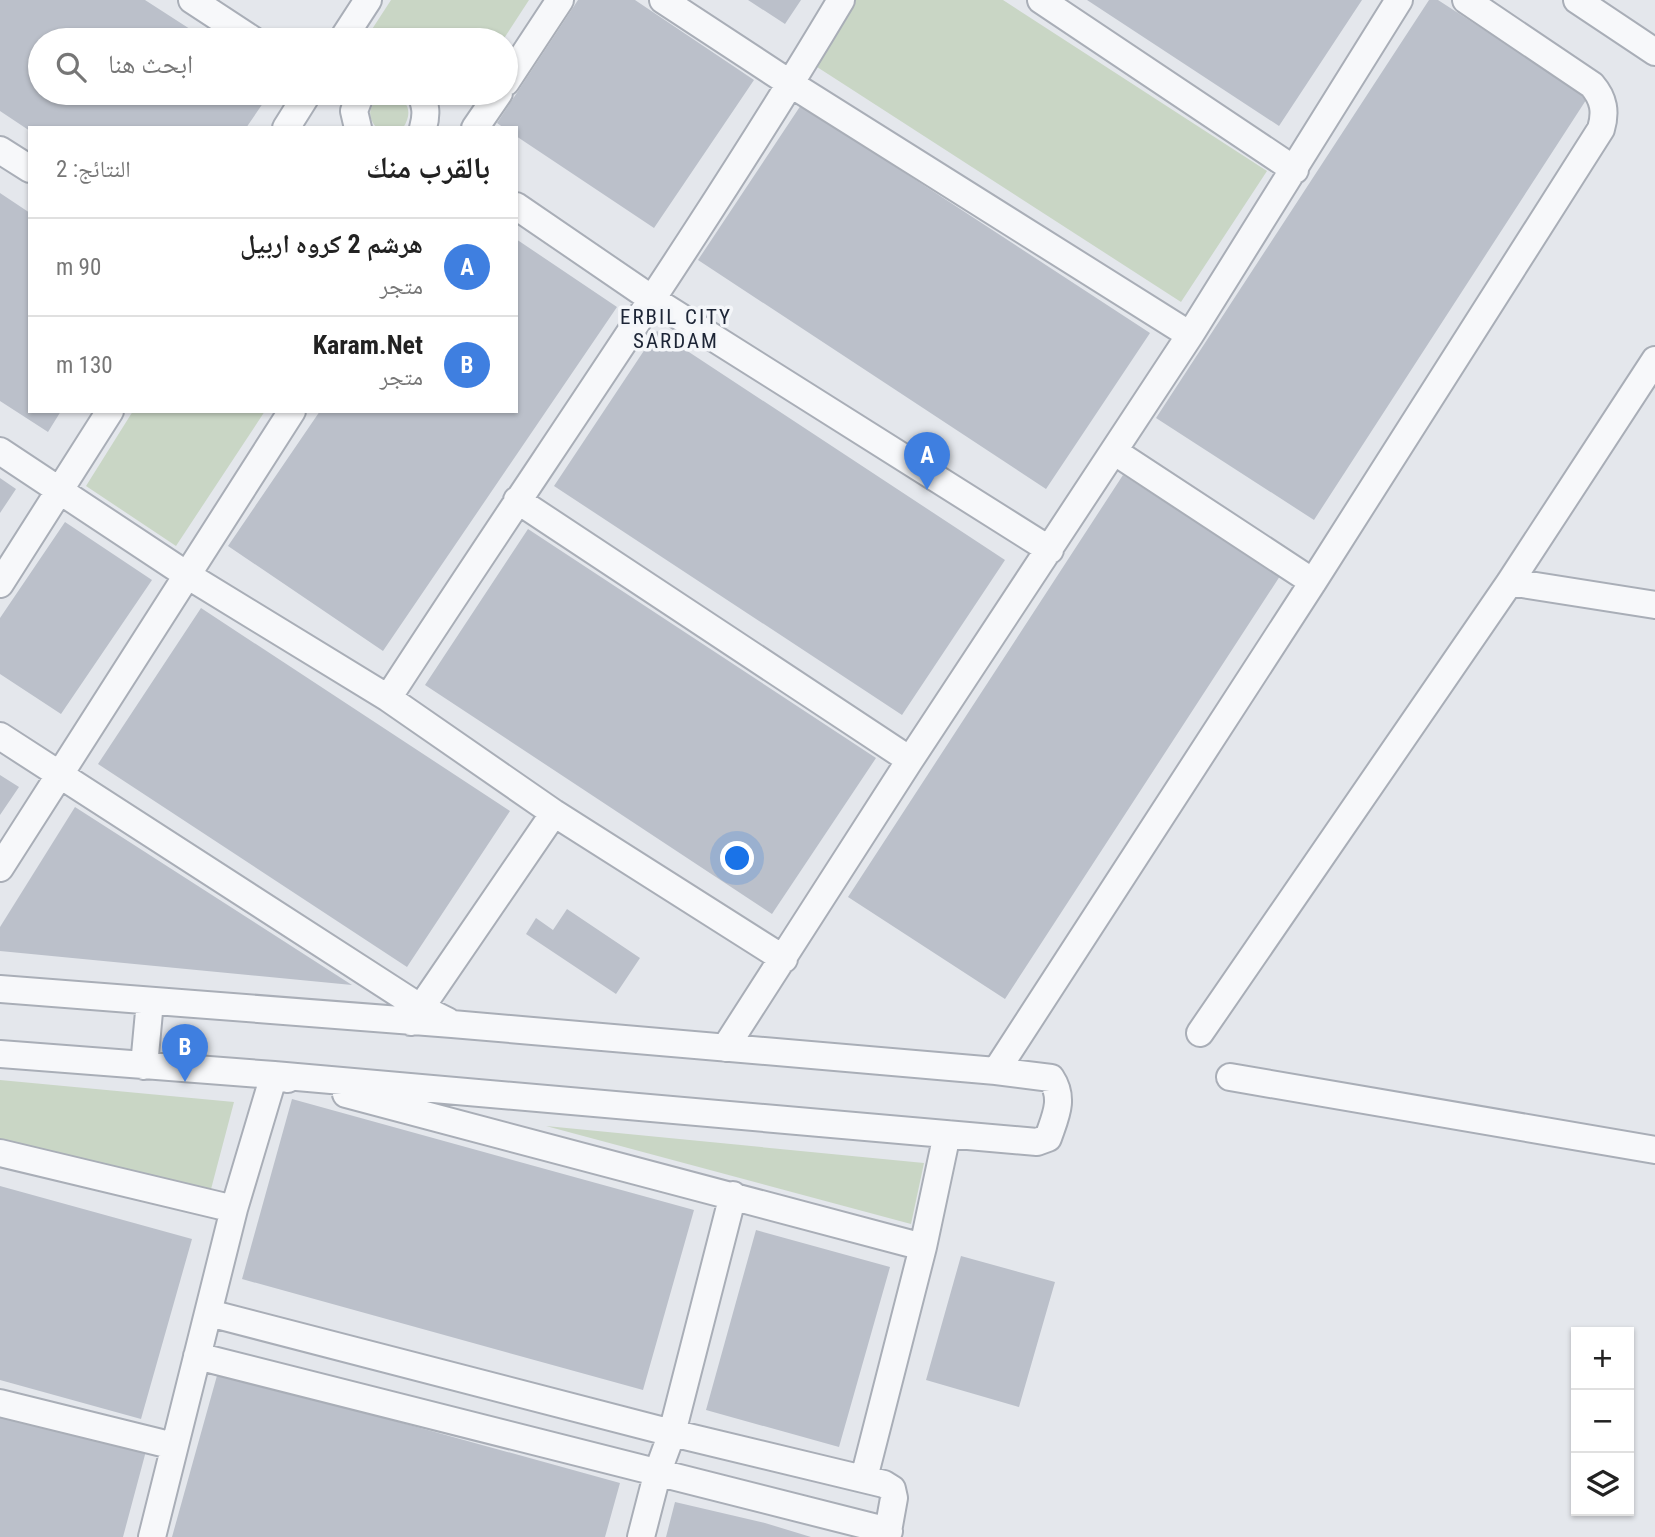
<!DOCTYPE html>
<html lang="ar">
<head>
<meta charset="utf-8">
<style>
	:root { --surface:#fff; --page:#f6f6f6; --text:#222; --muted:#767676; --line:#e0e0e0; --accent:#d1495b }
	body { margin:0; font-family:"Roboto Condensed","Noto Naskh Arabic",sans-serif; background:var(--page); color:var(--text); direction:rtl }
	.controls { position:absolute; right:21px; bottom:21px; display:grid; overflow:hidden; border-radius:0px; box-shadow:0 2px 5px #0004 }
	.controls button { width:63px; height:63px; display:grid; place-items:center; padding:0; border:0; border-bottom:2px solid var(--line); background:var(--surface); color:var(--text); font:35px sans-serif }
	.you { position:absolute; left:738px; top:859px; width:24px; height:24px; margin:-18px; border:5px solid #fff; border-radius:50%; background:#1a73e8; box-shadow:0 0 0 10px #1a73e833 }
	.badge { display:grid; place-items:center; width:46px; height:46px; border-radius:50%; background:var(--accent); color:#fff; font-size:23px; font-weight:700 }
	.pin { position:absolute; translate:-50% -58px; filter:drop-shadow(0 2px 4px #0008) }
	.pin::after { content:''; position:absolute; top:37px; width:24px; height:21px; background:inherit; clip-path:polygon(0 0,100% 0,50% 100%) }
	.list { margin:0; padding:0; list-style:none }
	h2 { display:flex; justify-content:space-between; align-items:center; height:91px; margin:0; padding:0 28px; font-size:30px }
	h2 small { font-size:23px; font-weight:400; color:var(--muted) }
	.list li { display:grid; grid-template-columns:46px 1fr auto; gap:21px; align-items:center; box-sizing:border-box; height:98px; padding:0 28px; border-top:2px solid var(--line) }
	.list b { display:block; font-size:26px; white-space:nowrap }
	.list p { margin:0; font-size:23px; white-space:nowrap; color:var(--muted) }
	.list em { font-size:23px; font-style:normal; color:var(--muted) }
	.icon { flex:none; width:38px; height:38px; fill:none; stroke:currentColor; stroke-width:2; stroke-linecap:round; stroke-linejoin:round }
	.map { position:relative; flex:none; width:1655px; height:1537px; overflow:hidden; direction:ltr }
	.search { position:absolute; background:var(--surface); box-shadow:0 2px 5px #0004; left:28px; top:28px; width:490px; height:77px; display:flex; align-items:center; gap:18px; box-sizing:border-box; padding:0 24px; border-radius:38px; color:var(--muted); font-size:26px }
	.panel { position:absolute; background:var(--surface); box-shadow:0 2px 5px #0004; left:28px; top:126px; width:490px; height:287px; border-radius:0px; direction:rtl }
	.map>svg:first-child { display:block }
	.green { fill:#c9d6c5 }
	.building { fill:#bbc0ca }
	.lines { fill:none; stroke-linecap:round; stroke-linejoin:round }
	.street-casing { stroke:#a9aeb7; stroke-width:30 }
	.street { stroke:#f7f8fa; stroke-width:26 }
	.labels { text-anchor:middle; stroke-width:7; stroke-linejoin:round; paint-order:stroke }
	.neighbourhood-label { font-size:21px; letter-spacing:2px; fill:#1d2536; stroke:#f4f6f9 }
</style>
</head>
<body>
<div class="map">
<svg width="1655" height="1537" viewBox="0 0 1655 1537">
	<rect width="100%" height="100%" fill="#e4e7ec"/>
	<path class="green" d="M391,0h138l-26,40h-138z
		M856,0h147l264,171 -86,131 -367,-237z
		M392,94c17,6 21,19 11,34h-26c-15,-15 -3,-32 15,-34z
		M133,411h132l-89,135 -90,-60z
		M0,1080l234,22 -24,91 -210,-53z
		M546,1126l378,37 -13,61z"/>
	<path class="building" d="M0,0h145l62,40h-167v53h230l-24,35h-216v3l-30,-20z
		M578,0h57l119,80 -100,148 -138,-92v-8h-12l-7,-5z
		M748,0h53l-16,24z
		M1087,0h275l-83,126z
		M1429,0h9l150,97 -274,423 -158,-102z
		M801,105l349,228 -104,156 -348,-229z
		M0,193l30,20v198h31l-13,21 -48,-31z
		M516,239l101,68 -234,344 -155,-105 92,-135h196z
		M657,331l348,229 -103,155 -348,-229z
		M1123,475l157,101 -275,423 -157,-102z
		M0,478l16,11 -16,24z
		M65,522l87,58 -91,134 -61,-40v-56z
		M528,529l348,229 -104,156 -347,-229z
		M201,608l309,203 -103,156 -309,-203z
		M0,775l19,12 -19,28z
		M75,807l277,178 -352,-34v-24z
		M567,909l73,49 -24,36 -90,-60 10,-16 17,12z
		M292,1099l402,111 -51,180 -401,-111z
		M0,1186l192,53 -51,180 -141,-39z
		M756,1230l134,37 -51,180 -133,-37z
		M961,1256l94,26 -36,125 -93,-27z
		M218,1372l402,111 -15,54h-433z
		M0,1413l146,38 -23,86h-123z
		M675,1502l90,21 46,14h-145z"/>
	<g class="lines">
		<g class="street-casing">
			<path id="street" d="M192,0l61,40
				M663,0l128,84 399,251
				M1041,0l254,170
				M1577,0l78,52
				M342,40l26,-40
				M506,82l54,-82
				M420,93c6,12 7,21 3,35
				M286,128l22,-35
				M358,128l-4,-17 7,-18
				M475,128l24,-35
				M0,150l30,19
				M516,206l136,93 398,251
				M0,451l187,124 201,123 166,115 230,146
				M1115,452l198,130
				M517,500l393,260
				M1510,582l145,23
				M0,584l110,-173
				M388,698c151,-233 311,-460 453,-698
				M0,736l421,272 26,13
				M0,868l292,-457
				M0,989l452,35 544,47 55,7c14,21 4,39 -3,60l-11,4 -763,-67 -274,-21
				M411,1022l143,-209
				M1200,1033l310,-451 145,-222
				M725,1048l185,-288 280,-425 209,-335
				M144,1066l6,-65
				M996,1071l317,-489 288,-453c5,-17 3,-30 -9,-44l-126,-85
				M1230,1077l425,73
				M346,1094l577,153
				M0,1153l234,56
				M209,1313l463,120 212,51 8,5 2,9 -7,39
				M197,1356l692,175
				M0,1403l174,43
				M864,1478l59,-231 24,-113
				M152,1537l82,-328 40,-134 14,4
				M641,1537l17,-66 14,-38 61,-238"/>
		</g>
		<use href="#street" class="street"/>
	</g>
	<g class="labels">
		<g class="neighbourhood-label">
			<text x="676" y="324">ERBIL CITY<tspan x="676" dy="24">SARDAM</tspan></text>
		</g>
	</g>
</svg>
<div class="controls">
<button>+</button>
<button>−</button>
<button><svg class="icon" aria-label="layers" viewBox="0 0 24 24"><path d="M12 4l9 5-9 5-9-5zM3 14l9 5 9-5"/></svg></button>
</div>
<div class="you"></div>
<div class="pin badge" style="left:927px;top:490px;background:#3f7fe0">A</div>
<div class="pin badge" style="left:185px;top:1082px;background:#3f7fe0">B</div>
<div class="search"><svg class="icon" aria-label="search" viewBox="0 0 24 24"><circle cx="10" cy="10" r="6"/><path d="M15 15l6 6"/></svg>ابحث هنا</div>
<section class="panel">
<h2>بالقرب منك<small>النتائج: 2</small></h2>
<ul class="list">
<li><span class="badge" style="background:#3f7fe0">A</span><div><b>هرشم 2 كروه اربيل</b><p>متجر</p></div><em>90 m</em></li>
<li><span class="badge" style="background:#3f7fe0">B</span><div><b>Karam.Net</b><p>متجر</p></div><em>130 m</em></li>
</ul>
</section>
</div>
</body>
</html>
